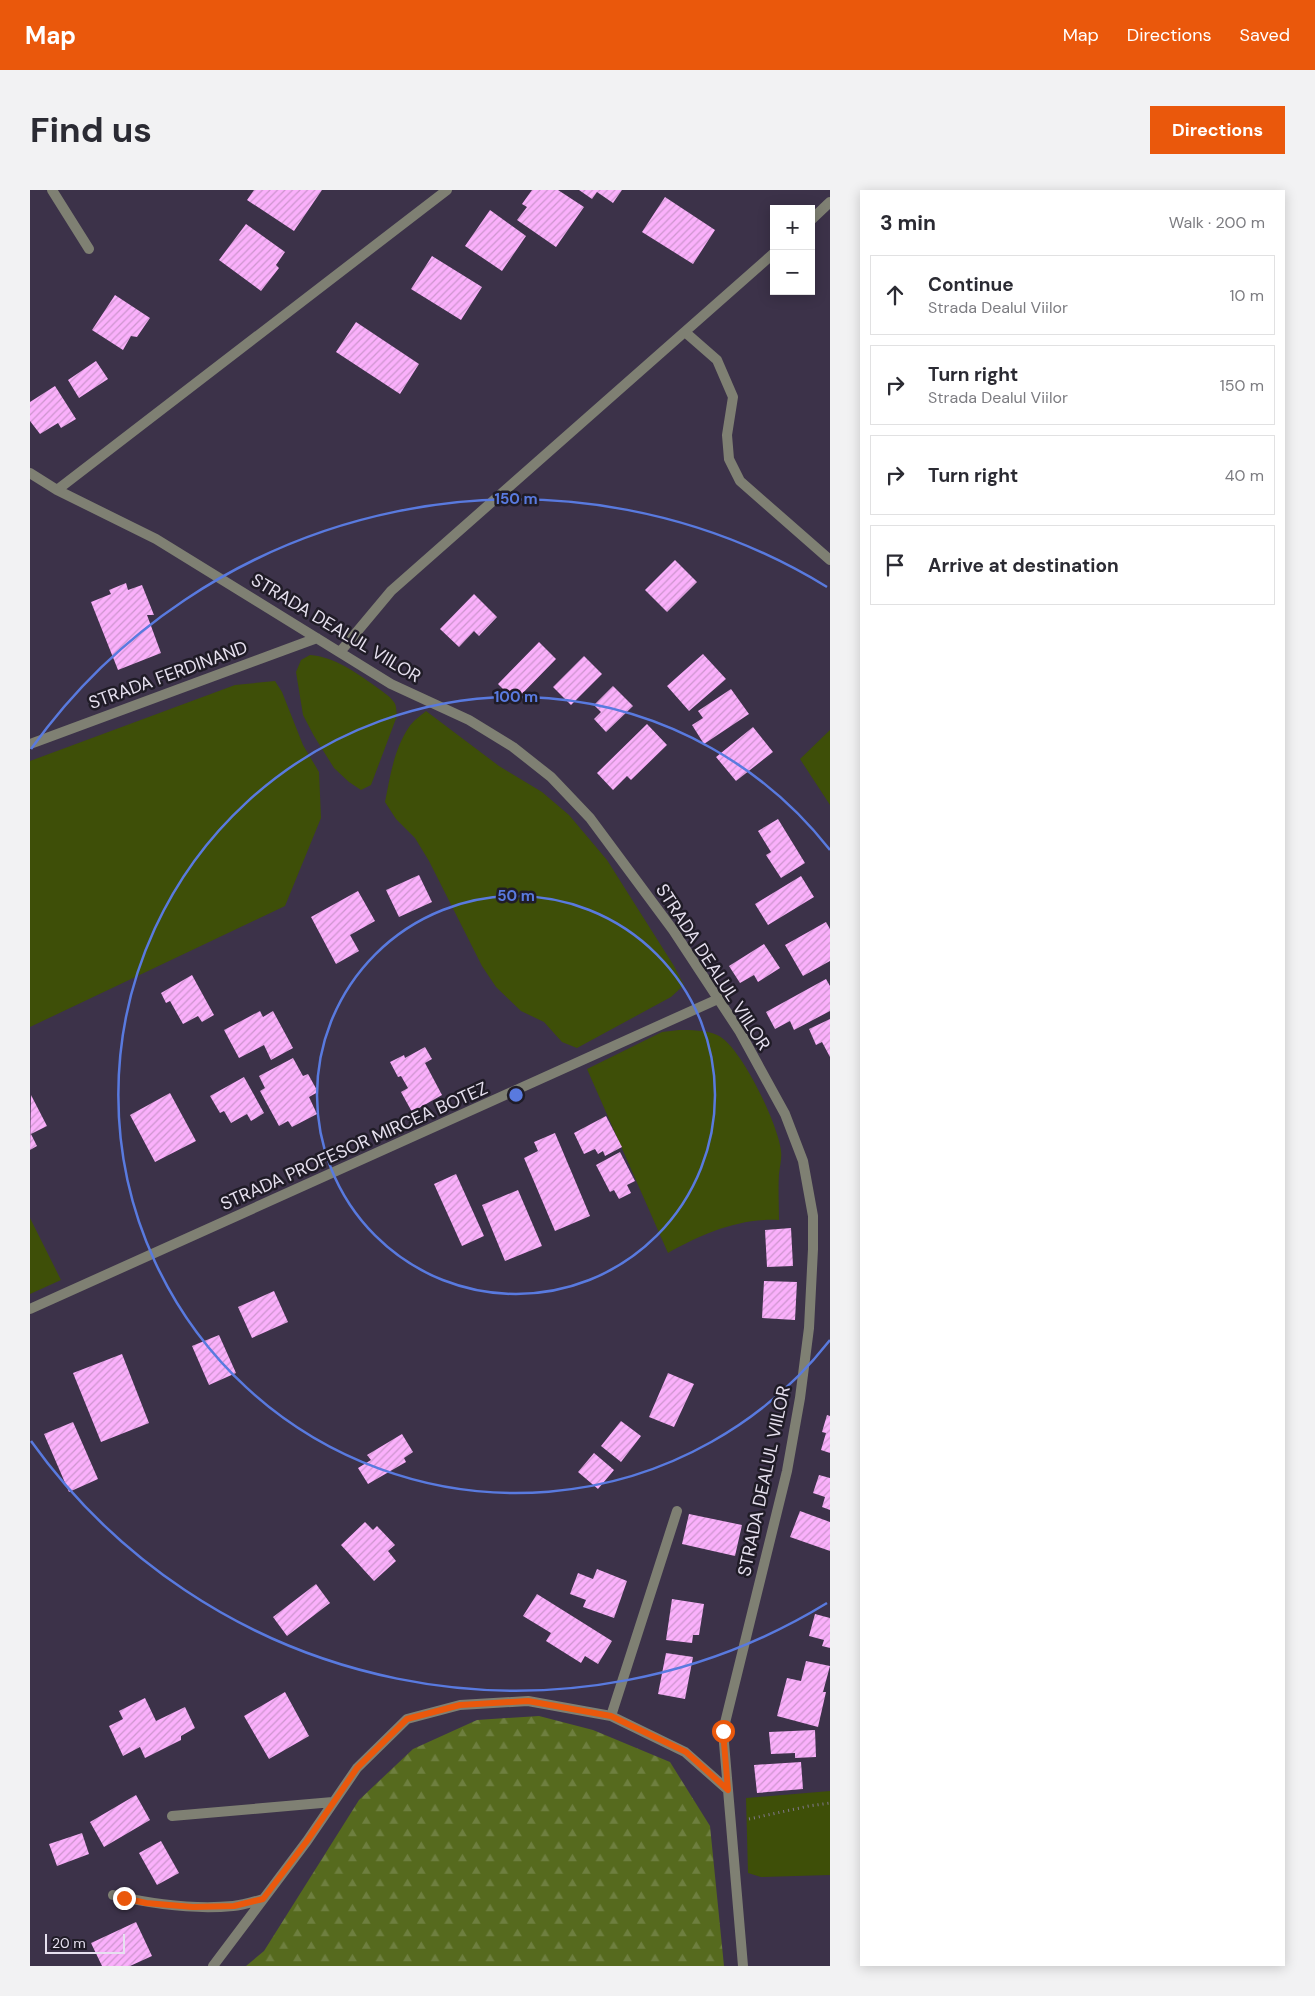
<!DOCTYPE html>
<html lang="en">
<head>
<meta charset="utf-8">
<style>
	:root { --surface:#fff; --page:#f2f2f3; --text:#2b2b33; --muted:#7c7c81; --line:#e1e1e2; --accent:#ea580c }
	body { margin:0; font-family:"DM Sans",sans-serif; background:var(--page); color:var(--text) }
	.controls { position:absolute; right:15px; top:15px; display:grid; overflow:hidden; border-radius:0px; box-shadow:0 2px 12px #0003 }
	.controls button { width:45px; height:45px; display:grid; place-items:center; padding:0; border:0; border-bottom:1px solid var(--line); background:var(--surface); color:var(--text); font:25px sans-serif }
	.scale { position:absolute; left:15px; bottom:12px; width:80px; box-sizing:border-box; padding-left:5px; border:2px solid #e6e0ef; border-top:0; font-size:14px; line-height:18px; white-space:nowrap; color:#e6e0ef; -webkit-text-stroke:4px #201c27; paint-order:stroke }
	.stop { position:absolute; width:15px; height:15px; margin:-11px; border:4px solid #ea580c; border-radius:50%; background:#fff }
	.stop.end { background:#ea580c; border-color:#fff; box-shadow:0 1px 5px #0008 }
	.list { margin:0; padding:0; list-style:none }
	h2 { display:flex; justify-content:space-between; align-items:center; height:65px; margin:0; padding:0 20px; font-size:21px }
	h2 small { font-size:16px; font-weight:400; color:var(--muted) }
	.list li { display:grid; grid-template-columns:32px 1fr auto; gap:15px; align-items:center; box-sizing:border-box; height:80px; margin:0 10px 10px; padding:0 10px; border:1px solid var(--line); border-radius:0px }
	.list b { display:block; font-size:19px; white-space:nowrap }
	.list p { margin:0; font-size:16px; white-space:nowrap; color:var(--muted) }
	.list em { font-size:16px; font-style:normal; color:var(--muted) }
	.icon { flex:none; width:28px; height:28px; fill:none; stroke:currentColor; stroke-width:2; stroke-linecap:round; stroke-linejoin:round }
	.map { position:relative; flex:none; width:800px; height:1776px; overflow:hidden; border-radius:0px }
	header { display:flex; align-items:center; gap:30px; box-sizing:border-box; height:70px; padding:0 25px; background:var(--accent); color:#fff }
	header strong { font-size:24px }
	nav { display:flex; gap:28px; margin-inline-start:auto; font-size:18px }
	.intro { display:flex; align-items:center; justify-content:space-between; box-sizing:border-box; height:120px; padding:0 30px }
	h1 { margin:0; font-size:35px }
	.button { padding:12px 22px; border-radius:0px; background:var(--accent); color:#fff; font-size:18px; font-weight:700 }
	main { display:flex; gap:30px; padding:0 30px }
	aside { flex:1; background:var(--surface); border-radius:0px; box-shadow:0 2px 12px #0003 }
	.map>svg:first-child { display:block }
	.grass { fill:#3e4f08 }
	.forest { fill:url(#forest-firs) }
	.building { fill:url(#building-hatch) }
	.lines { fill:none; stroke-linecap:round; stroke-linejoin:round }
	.path { stroke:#81788c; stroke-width:3; stroke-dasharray:1 4; stroke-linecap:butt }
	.minor { stroke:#7f8073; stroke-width:10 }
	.route { stroke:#ea580c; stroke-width:6 }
	.ring { fill:none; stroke:#597adf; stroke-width:2.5 }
	.labels { text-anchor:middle; stroke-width:5; stroke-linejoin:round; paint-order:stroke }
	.street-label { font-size:18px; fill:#e6e0ef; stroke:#201c27 }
	.centre { fill:#597adf; stroke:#201c27; stroke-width:2.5 }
	.ring-label { font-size:15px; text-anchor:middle; font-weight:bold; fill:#597adf; stroke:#201c27; stroke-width:5; stroke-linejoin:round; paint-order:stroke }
</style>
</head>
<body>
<header>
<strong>Map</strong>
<nav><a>Map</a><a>Directions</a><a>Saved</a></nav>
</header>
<div class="intro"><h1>Find us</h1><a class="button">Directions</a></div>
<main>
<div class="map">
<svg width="800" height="1776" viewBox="0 0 800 1776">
	<defs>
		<pattern id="forest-firs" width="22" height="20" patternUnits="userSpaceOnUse" patternTransform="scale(1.25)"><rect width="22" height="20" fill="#566a1e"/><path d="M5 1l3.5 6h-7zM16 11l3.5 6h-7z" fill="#6e7f3f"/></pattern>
		<pattern id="building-hatch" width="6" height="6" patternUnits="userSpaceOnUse" patternTransform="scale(1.25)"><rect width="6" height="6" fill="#fab0fb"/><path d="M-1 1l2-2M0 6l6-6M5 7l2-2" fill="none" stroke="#cd95ce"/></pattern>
	</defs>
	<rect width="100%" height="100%" fill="#3c3249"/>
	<path class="grass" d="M280,465c25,2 45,17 65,31 6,5 14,9 18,15 4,4 3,9 4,15l-26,69 -10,5 -12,-8 -15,-14 -20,-32 -11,-21 -7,-43 5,-12z
		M245,491l7,11 21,53 16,27 2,46 -36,88 -255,121v-266l205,-76z
		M396,521l73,55 43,26 27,23 38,45 67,106 10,19 -13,12 -94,51 -15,-6 -18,-20 -23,-11 -25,-24 -14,-21 -53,-105 -14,-23 -19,-19 -11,-17c5,-25 9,-53 24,-75 4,-6 11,-11 17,-16z
		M800,540v75l-30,-46z
		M649,840c12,0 27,0 38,5 23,9 62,91 64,116 1,7 -1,15 -2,23 -1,15 0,31 0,46 -40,-2 -77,14 -111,33l-81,-184 75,-37z
		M0,1028l31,62 -31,14z
		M800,1601v84l-69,2 -13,-4 -2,-75z"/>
	<path class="forest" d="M509,1526l54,14 77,32 40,64 14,140h-478l18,-15 95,-151 54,-51 64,-29z"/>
	<path class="building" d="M224,0h68l-28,41 -47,-31z
		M502,0h26l26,17 -28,40 -39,-27 10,-13 -5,-3z
		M549,0h43l-9,13 -16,-11 -5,7z
		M635,7l50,33 -22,34 -51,-32z
		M460,20l36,26 -24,35 -37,-25z
		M216,34l39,28 -9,13 3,3 -18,23 -42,-31z
		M402,66l50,31 -21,33 -50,-31z
		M85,105l35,23 -13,19 -6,-1 -8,14 -31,-20z
		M326,132l63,42 -19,30 -64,-42z
		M66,171l12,18 -29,19 -11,-18z
		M25,196l21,33 -15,9 -3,-5 -18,11 -10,-13v-19z
		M645,370l22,22 -30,30 -22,-22z
		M96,393l2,7 14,-5 12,30h-7l14,38 -43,17 -27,-68 20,-8 -2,-4z
		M444,404l23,23 -18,19 -5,-5 -15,16 -19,-18z
		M509,452l17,17 -41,42 -17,-17z
		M673,464l23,25 -37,32 -22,-25z
		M554,466l18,18 -31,31 -18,-18z
		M583,496l20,20 -27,26 -12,-13 7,-7 -7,-7z
		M701,499l18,25 -45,30 -12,-19 11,-7 -5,-7z
		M617,534l20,21 -36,35 -4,-4 -14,14 -16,-17z
		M723,537l20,25 -37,29 -20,-24z
		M748,629l27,44 -24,15 -15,-23 5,-3 -13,-21z
		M389,685l13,27 -33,15 -13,-27z
		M771,686l13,21 -46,28 -13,-21z
		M328,701l17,30 -25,14 9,16 -23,13 -25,-47z
		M796,732l4,7v32l-27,15 -18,-31z
		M734,754l16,24 -22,14 -4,-7 -14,8 -11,-17z
		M162,785l22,40 -12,7 -4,-6 -15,8 -13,-23 -4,2 -5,-10z
		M796,789l4,7v25l-36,19 -4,-9 -15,8 -9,-17z
		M230,821l3,6 10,-6 20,37 -22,12 -7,-15 -25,13 -15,-28z
		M800,829v38l-8,-15 -6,3 -7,-16z
		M395,857l7,12 -7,4 17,32 -30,17 -11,-20 7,-4 -7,-12 -3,1 -8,-15 14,-7 1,3z
		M263,868l10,18 5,-2 10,18 -9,5 8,17 -25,13 -4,-6 -9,5 -19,-35 5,-3 -6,-12z
		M214,887l20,36 -13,8 -4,-7 -16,9 -7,-12 -4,2 -10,-17z
		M140,903l26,48 -41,21 -25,-47z
		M1,905l16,31 -16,8 6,12 -7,4z
		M576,926l16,31 -17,9 -2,-5 -5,3 -3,-5 -11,5 -10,-21z
		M525,943l35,83 -35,15 -31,-73 14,-7 -4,-9z
		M590,962l15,29 -8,4 4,8 -12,6 -5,-9 -4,2 -14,-27z
		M426,984l28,62 -22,10 -28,-62z
		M488,1000l24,56 -37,15 -23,-56z
		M761,1038l2,38 -26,1 -2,-37z
		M734,1091l33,1 -2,38 -33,-2z
		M244,1101l14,31 -36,16 -14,-31z
		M189,1145l17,38 -27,12 -17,-39z
		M92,1164l27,69 -48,19 -28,-69z
		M638,1183l26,11 -20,43 -25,-10z
		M797,1225l3,1v37l-9,-3 5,-17 -4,-1z
		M591,1231l20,15 -20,26 -20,-16z
		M43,1232l25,57 -29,13 -25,-58z
		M372,1244l11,18 -9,6 2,4 -38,22 -10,-16 13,-8 -4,-5z
		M564,1263l20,17 -16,19 -20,-17z
		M789,1285l11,3v32l-8,-3 3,-10 -12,-4z
		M770,1321l30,11v29l-40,-14z
		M659,1324l53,11 -7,31 -53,-12z
		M335,1332l8,8 4,-4 18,19 -7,6 8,10 -22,20 -33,-36z
		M567,1379l30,12 -13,37 -31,-11 3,-7 -16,-6 8,-21 15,6z
		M286,1394l14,19 -43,33 -14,-19z
		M507,1404l75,47 -14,23 -13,-8 -4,7 -35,-22 5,-8 -28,-17z
		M642,1409l32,5 -5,31h-6l-1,8 -26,-3z
		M785,1424l15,4v30l-8,-2 2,-6 -15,-4z
		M636,1463l27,4 -8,42 -27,-5z
		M776,1471l24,5 -7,26h3l-8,35 -41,-11 10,-38 14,3z
		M255,1502l24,44 -40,23 -25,-43z
		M115,1508l11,23 29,-14 10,21 -14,8v4l-36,18 -5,-11 -17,9 -14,-30 14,-7 -4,-8z
		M785,1540l1,27 -21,1v-5l-24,1 -2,-22z
		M771,1572l2,27 -46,4 -3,-28z
		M106,1605l14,25 -46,27 -14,-25z
		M52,1643l7,21 -32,12 -8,-22z
		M131,1651l18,32 -22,12 -18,-32z
		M106,1732l16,34 -22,10h-28l-11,-23z"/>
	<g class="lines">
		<path class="path" d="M719,1629l60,-13 21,-3"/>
		<path class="minor" d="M22,0l37,59
			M781,30l19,-18
			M655,142l32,28 16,37 -6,38 2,24 11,22 90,79
			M0,283l27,17 99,49 235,145 78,36 44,27 38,30 39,41 83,112 67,102 45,82 18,47 10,55v33l-4,79 -9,70 -13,73 -64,260 20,235
			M27,300l390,-300
			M310,462l51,-61 383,-338
			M0,554l287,-106
			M0,1119l688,-310
			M581,1526l66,-205
			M142,1626l161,-14
			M83,1705c39,9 79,15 120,11 10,-1 20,-4 30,-7
			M183,1776l94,-125 50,-73 50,-49 53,-14 68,-4 83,15 74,36 43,38"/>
	</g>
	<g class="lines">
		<path class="route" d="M94,1708l22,5 47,4 41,-1 29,-7 44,-58 50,-73 50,-49 53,-14 68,-4 83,15 75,36 42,38 -5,-59"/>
	</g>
	<g class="ring">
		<circle cx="486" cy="905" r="199"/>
		<path d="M800 1150A398 398 0 1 1 800 660"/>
		<path d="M797 1413A596 596 0 0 1 1 1251M1 559A596 596 0 0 1 797 397"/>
	</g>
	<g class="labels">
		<g class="street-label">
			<text transform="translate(306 438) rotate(31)" y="6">STRADA DEALUL VIILOR</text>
			<text transform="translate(138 485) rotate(-20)" y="6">STRADA FERDINAND</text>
			<text transform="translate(683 777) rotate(57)" y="6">STRADA DEALUL VIILOR</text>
			<text transform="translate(324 956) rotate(-24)" y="6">STRADA PROFESOR MIRCEA BOTEZ</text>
			<text transform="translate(734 1291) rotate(-78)" y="6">STRADA DEALUL VIILOR</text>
		</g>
	</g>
	<circle cx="486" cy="905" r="8" class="centre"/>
	<g class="ring-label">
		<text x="486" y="314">150 m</text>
		<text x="486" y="512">100 m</text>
		<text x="486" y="711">50 m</text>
	</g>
</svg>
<div class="controls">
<button>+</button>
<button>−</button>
</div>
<div class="scale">20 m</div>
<div class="stop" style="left:693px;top:1541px"></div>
<div class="stop end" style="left:94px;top:1708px"></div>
</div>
<aside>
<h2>3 min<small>Walk · 200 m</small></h2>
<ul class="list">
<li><svg class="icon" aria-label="ahead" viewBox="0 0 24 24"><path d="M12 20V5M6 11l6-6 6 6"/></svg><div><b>Continue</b><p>Strada Dealul Viilor</p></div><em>10 m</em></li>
<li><svg class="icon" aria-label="right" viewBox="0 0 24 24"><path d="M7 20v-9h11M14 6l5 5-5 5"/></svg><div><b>Turn right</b><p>Strada Dealul Viilor</p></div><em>150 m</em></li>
<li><svg class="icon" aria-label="right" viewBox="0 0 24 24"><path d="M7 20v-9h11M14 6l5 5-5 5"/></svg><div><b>Turn right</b></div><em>40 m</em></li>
<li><svg class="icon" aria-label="arrive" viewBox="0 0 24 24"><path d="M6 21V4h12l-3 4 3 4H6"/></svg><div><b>Arrive at destination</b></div></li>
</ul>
</aside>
</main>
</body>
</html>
